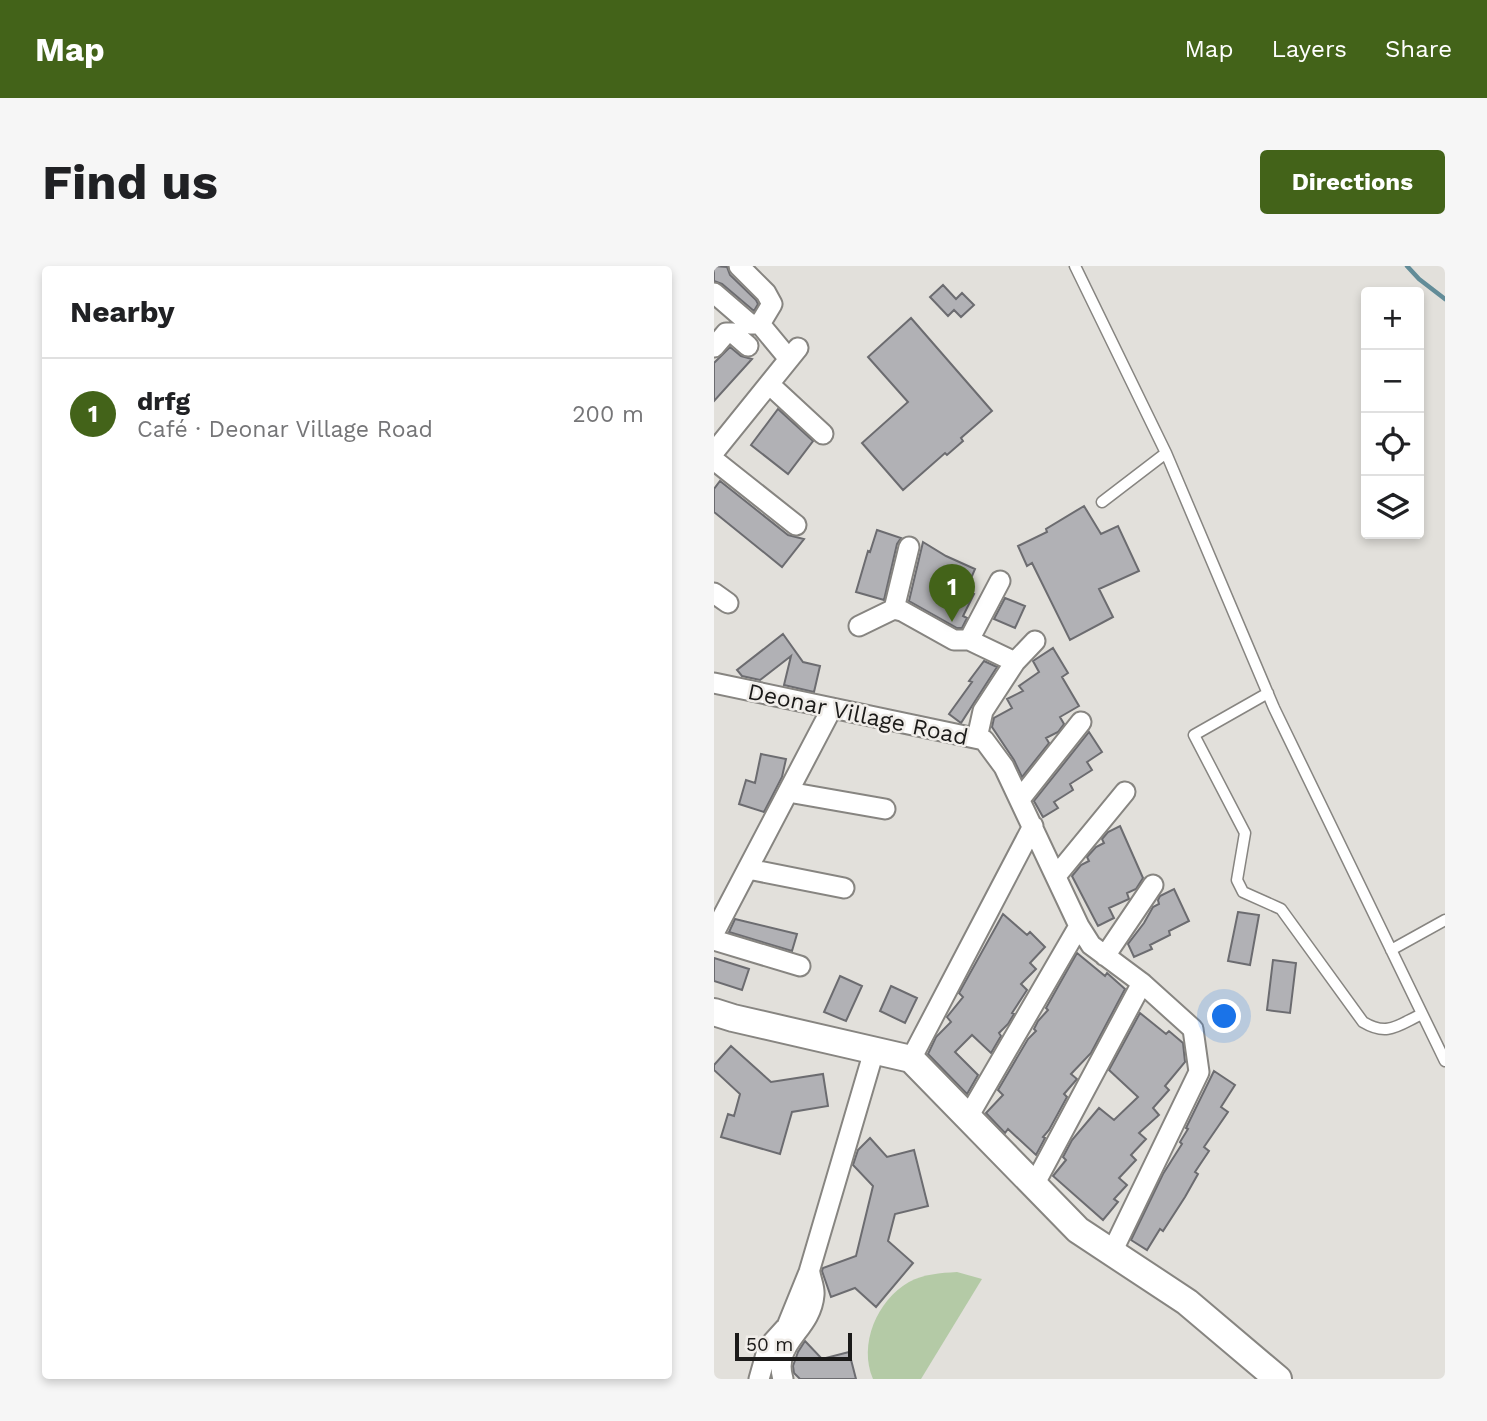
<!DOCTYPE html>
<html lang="en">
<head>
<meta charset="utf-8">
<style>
	:root { --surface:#fff; --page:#f6f6f6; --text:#202124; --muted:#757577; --line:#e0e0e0; --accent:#436319 }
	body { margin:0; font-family:"Work Sans",sans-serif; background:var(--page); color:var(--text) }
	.controls { position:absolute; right:21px; top:21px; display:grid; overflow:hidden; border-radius:7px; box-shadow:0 4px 10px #0003 }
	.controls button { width:63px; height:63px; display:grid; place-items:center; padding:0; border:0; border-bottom:2px solid var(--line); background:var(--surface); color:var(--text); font:35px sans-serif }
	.scale { position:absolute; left:21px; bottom:18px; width:117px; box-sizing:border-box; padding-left:7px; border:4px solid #1b1a19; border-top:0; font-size:19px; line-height:24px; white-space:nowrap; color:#1b1a19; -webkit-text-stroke:5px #f0ede9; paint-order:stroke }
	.you { position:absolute; left:511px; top:751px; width:24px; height:24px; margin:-18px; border:5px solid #fff; border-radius:50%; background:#1a73e8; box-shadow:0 0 0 10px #1a73e833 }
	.badge { display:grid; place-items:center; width:46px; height:46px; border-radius:50%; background:var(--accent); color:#fff; font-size:23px; font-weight:700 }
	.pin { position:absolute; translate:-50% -58px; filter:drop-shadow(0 2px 4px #0008) }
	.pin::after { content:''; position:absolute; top:37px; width:24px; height:21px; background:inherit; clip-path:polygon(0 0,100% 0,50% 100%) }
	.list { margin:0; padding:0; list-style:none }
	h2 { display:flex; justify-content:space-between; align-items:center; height:91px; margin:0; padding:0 28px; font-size:30px }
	h2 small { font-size:23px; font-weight:400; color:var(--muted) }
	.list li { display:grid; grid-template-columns:46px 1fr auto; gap:21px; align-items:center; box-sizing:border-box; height:112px; padding:0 28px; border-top:2px solid var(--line) }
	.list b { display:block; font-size:26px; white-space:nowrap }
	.list p { margin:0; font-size:23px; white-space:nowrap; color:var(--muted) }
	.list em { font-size:23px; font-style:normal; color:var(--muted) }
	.icon { flex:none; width:38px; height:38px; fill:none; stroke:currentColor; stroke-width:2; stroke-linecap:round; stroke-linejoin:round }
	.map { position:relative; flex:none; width:731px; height:1113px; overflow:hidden; border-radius:7px }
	header { display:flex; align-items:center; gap:42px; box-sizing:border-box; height:98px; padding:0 35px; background:var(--accent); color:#fff }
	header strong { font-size:33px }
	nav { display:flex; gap:38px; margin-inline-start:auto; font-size:24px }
	.intro { display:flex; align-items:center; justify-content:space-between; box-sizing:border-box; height:168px; padding:0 42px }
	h1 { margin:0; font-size:49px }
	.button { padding:18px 32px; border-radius:7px; background:var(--accent); color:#fff; font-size:24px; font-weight:700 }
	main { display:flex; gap:42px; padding:0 42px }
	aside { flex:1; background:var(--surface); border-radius:7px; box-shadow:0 4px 10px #0003 }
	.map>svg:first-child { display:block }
	.green { fill:#b4caa6 }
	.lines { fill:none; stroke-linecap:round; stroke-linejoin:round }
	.stream { stroke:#628c98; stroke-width:4.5 }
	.building { fill:#b1b1b5; stroke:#6c6c70; stroke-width:2 }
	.lane-casing { stroke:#878581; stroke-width:13 }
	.street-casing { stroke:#878581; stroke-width:23 }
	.secondary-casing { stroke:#878581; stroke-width:30 }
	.lane { stroke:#fff; stroke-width:10 }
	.street { stroke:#fff; stroke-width:19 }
	.secondary { stroke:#fff; stroke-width:26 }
	.labels { text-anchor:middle; stroke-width:5; stroke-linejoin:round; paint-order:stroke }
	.street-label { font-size:23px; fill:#1b1a19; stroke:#f0ede9 }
</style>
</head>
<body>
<header>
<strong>Map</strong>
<nav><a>Map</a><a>Layers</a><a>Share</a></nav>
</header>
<div class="intro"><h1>Find us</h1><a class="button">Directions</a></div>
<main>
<aside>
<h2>Nearby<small></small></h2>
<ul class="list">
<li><span class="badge">1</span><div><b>drfg</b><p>Café · Deonar Village Road</p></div><em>200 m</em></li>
</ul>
</aside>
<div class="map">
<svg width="731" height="1113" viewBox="0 0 731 1113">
	<rect width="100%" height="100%" fill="#e2e0db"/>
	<path class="green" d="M243,1006l25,7 -61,100h-48c-15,-34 4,-79 36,-97 15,-8 31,-9 48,-10z"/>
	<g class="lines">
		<path class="stream" d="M693,0l12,13 26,20"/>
	</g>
	<path class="building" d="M0,0l13,1 3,8 26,25 2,4 -4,7 -32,-27 -8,-3z
		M229,19l13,14 6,-6 12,12 -13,12 -7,-7 -6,6 -18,-19z
		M197,52l81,93 -31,27 2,3 -16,14 -2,-2 -42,37 -41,-47 46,-41 -40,-45z
		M16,81l11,9 11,3 -38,42v-38z
		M64,143l35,32 -25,33 -37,-29z
		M6,215l68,54 16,4 -22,28 -68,-55v-23z
		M370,240l17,28 17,-8 21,45 -40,18 14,28 -43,23 -38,-77 -5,3 -9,-20 29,-14 -1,-3z
		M163,264l24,8 -4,6 -13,56 -28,-8 12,-41 2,1z
		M209,276l23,14 29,13 -9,21 8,4 -11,22 4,2 -5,10h-5l-48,-27z
		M291,332l20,8 -10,22 -21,-9z
		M69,368l20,28 17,4 -6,26 -30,-7 7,-29 -31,24 -18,-4 -5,-6z
		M339,382l15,25 -6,4 17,29 -19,11 4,7 -6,8 -12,6 3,5 -27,34 -8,-17 -22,-33 2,-9 18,-10 -5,-9 16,-8 -4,-5 20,-14 -6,-11z
		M270,395l13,6 -36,56 -12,-9 23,-32 -3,-1z
		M375,466l13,20 -15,10 5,8 -22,14 3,6 -19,12 4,6 -15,9 -9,-16z
		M47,488l25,5 -4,18 -18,35 -25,-8 7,-24 9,3z
		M406,560l23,52 -7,11 -9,4 2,6 -20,9 5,10 -16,8 -26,-50 9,-11 8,-4 -2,-4 9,-10 8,-4 -2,-4 6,-7z
		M460,623l15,32 -20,10 1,4 -20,10 2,4 -18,8 -6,-13 16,-21 9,-16 6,-3 -1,-4 2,-4z
		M524,646l21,3 -9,50 -22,-4z
		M289,648l24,21 3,-3 15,15 -15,16 6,6 -15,15 6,6 -15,23 2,1 -6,10 -9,9 2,3 -10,17 -19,-18 -17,17 23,23 -11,19 -39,-40 8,-17 15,-15 -4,-5 16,-20 -4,-4z
		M21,653l62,15 -5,17 -63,-19z
		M363,687l28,23 2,-3 18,16 -34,64 -20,21 6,5 -13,15 3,3 -18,33 -6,7 2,1 -9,17 -28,-26 -3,4 -19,-20 17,-18 -5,-5 30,-51 8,-8 -2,-2 4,-8 10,-11 -2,-2z
		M0,692l35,11 -7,21 -28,-9z
		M559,694l23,3 -6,50 -23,-3z
		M126,710l22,10 -16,35 -22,-9z
		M177,720l26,12 -12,25 -25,-12z
		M426,747l26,21 3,-3 14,12 2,19 -20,24 4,4 -16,18 6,7 -20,18 7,6 -15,16 5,5 -17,18 8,7 -13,14 4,3 -15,18 -50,-44 13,-16 -3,-3 9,-17 27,-32 15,12 24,-23 -29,-27z
		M17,780l40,36 52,-8 5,32 -36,6 -12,42 -59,-17 7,-23 6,2 6,-22 -26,-24v-5z
		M500,805l21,14 -14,22 7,5 -24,35 5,4 -14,21 3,2 -13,23 -22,34 -3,-2 -13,21 -16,-10 32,-66 19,-30 -2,-2 8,-13 -2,-1z
		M156,872l17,19 27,-7 14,56 -33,8 -7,27 25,22 -37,44 -21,-19 -24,9 -9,-26 1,-3 33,-12 17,-70 -20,-21 5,-15z
		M91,1075l17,18 27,-7 7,27h-56l-6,-6 -1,-7 5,-14z"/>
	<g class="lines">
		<g class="lane-casing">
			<path id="lane" d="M361,0l91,187 108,255 171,353
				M388,236l64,-49
				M554,427l-74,42 51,98 -8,47 6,12 38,17 82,113c25,15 35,3 59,-8
				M677,684l54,-30"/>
		</g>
		<g class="street-casing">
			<path id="street" d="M25,0l27,27 6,11 -12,20
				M0,27l36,31h10l29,35
				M0,81l12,-14h7l15,13
				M55,118l54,50
				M0,186l84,-104
				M0,194l82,65
				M0,327l14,10
				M180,343l15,-62
				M145,360l35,-17 8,2 52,29h15l46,22
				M255,374l31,-59
				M0,417l270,57 20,27 75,159 12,19 51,38 51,46 6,43 -87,180
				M263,472l6,-27 32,-49 20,-21
				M74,526l97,17
				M306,533l61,-77
				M34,603l96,19
				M342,610l69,-84
				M0,667l118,-225
				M0,674l86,26
				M391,690l48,-71
				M197,793l122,-233
				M254,851l111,-191
				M320,919l108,-202
				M45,1113l9,-32 19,-21 22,-54 65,-221
				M69,1113c-11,-37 28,-48 31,-84 1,-7 -3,-15 -4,-22"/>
		</g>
		<g class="secondary-casing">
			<path id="secondary" d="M0,746l19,6 178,41 167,171 109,72 91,77"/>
		</g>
		<use href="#lane" class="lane"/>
		<use href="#street" class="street"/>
		<use href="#secondary" class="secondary"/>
	</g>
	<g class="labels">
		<g class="street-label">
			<text transform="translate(144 448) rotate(12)" y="8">Deonar Village Road</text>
		</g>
	</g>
</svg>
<div class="controls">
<button>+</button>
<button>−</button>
<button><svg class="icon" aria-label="locate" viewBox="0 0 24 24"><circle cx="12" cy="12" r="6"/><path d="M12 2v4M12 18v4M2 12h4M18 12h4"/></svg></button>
<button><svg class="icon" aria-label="layers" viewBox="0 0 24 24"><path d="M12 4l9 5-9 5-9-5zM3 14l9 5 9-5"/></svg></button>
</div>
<div class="scale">50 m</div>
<div class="you"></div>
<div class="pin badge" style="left:238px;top:356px">1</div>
</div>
</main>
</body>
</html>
